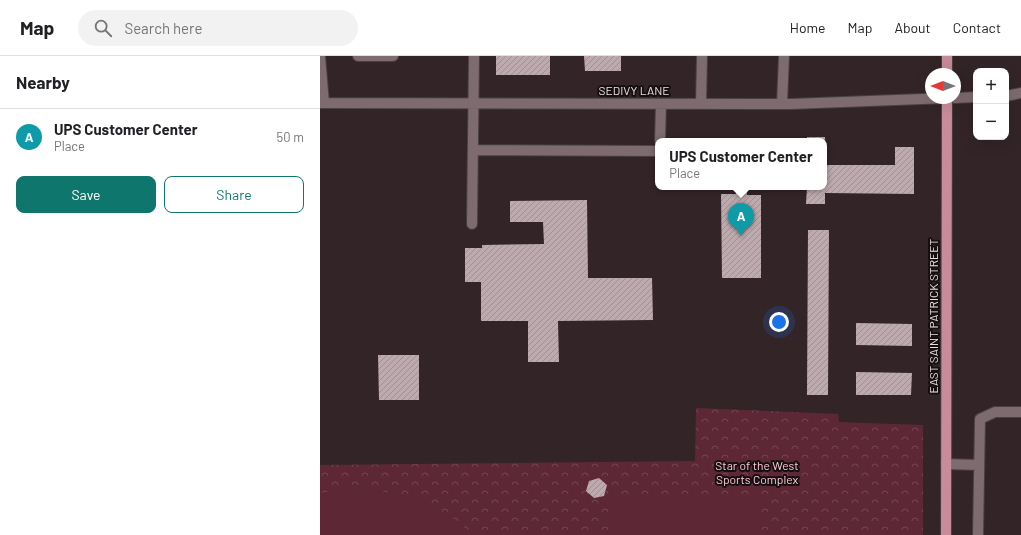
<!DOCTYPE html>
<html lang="en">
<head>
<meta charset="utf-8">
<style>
	:root { --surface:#fff; --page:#f2f2f2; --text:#202124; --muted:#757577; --line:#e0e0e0; --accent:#0f766e }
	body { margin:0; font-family:Barlow,sans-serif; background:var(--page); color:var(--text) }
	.controls { position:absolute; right:12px; top:12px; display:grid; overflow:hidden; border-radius:8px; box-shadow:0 4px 16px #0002 }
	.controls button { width:36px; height:36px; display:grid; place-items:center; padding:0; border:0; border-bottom:1px solid var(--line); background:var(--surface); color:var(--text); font:20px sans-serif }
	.compass { position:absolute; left:605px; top:12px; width:36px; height:36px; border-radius:50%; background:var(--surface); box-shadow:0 4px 16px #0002; rotate:270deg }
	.you { position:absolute; left:459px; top:266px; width:14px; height:14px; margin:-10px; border:3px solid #fff; border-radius:50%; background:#1a73e8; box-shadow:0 0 0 6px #1a73e833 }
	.badge { display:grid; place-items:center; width:26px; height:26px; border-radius:50%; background:var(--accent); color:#fff; font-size:13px; font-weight:700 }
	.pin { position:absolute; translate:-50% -33px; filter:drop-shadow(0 1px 2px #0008) }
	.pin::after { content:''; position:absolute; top:21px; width:14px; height:12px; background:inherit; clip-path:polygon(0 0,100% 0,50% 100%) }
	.popup { position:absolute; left:335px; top:82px; width:172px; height:52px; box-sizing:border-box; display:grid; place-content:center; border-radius:8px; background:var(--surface); filter:drop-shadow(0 1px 3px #0005); font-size:13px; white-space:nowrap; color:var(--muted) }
	.popup b { font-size:15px; color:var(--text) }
	.popup::after { content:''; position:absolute; left:50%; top:100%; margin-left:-8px; border:8px solid transparent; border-top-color:var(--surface) }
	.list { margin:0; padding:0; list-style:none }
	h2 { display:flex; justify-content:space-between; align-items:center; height:52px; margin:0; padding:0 16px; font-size:17px }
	h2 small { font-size:13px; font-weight:400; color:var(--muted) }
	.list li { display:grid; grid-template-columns:26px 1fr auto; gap:12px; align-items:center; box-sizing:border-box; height:56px; padding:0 16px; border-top:1px solid var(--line) }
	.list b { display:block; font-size:15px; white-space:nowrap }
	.list p { margin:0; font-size:13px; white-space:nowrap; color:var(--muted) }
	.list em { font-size:13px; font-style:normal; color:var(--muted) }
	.actions { display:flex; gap:8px; padding:12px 16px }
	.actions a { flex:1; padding:9px 0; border:1px solid var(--accent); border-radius:8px; text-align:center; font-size:14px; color:var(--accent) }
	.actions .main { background:var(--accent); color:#fff }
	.icon { flex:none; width:22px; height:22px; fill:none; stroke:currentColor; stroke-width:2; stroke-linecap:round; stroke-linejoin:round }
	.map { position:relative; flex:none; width:701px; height:479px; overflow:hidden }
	header { display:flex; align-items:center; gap:24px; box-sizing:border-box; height:56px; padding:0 20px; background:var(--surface); border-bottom:1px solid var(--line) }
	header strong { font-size:19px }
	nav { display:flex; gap:22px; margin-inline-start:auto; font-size:14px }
	.search { width:280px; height:36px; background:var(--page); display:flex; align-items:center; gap:10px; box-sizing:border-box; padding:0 14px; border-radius:22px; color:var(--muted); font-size:15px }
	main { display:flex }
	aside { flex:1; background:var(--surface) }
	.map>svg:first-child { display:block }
	.park { fill:url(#park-crowns) }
	.garden { fill:#5d2736 }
	.building { fill:url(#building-hatch) }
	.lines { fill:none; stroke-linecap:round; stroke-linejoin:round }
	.minor-casing { stroke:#4c3f42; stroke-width:12 }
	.major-casing { stroke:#4c3f42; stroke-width:12 }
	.minor { stroke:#7d6b6f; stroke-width:10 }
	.major { stroke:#c78b99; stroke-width:10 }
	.labels { text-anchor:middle; stroke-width:4; stroke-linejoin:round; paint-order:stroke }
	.street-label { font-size:12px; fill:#e9dee0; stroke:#160f11 }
	.park-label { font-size:12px; fill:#fcc8d3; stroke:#160f11 }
</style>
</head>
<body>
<header>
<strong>Map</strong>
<div class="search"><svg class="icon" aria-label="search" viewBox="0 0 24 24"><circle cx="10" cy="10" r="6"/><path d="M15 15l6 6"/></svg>Search here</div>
<nav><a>Home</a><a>Map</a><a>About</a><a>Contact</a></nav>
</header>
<main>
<aside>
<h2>Nearby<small></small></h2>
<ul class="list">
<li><span class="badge" style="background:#0f9aa8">A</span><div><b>UPS Customer Center</b><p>Place</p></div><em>50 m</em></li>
</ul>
<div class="actions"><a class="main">Save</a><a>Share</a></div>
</aside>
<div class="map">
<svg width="701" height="479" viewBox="0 0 701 479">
	<defs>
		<pattern id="park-crowns" width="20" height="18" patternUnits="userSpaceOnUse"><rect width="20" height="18" fill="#5d2736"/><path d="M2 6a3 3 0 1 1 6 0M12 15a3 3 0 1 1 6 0" fill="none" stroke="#744653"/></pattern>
		<pattern id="building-hatch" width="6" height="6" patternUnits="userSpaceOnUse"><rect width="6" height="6" fill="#bdaaae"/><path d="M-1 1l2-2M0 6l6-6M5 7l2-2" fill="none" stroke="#9f9093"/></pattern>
	</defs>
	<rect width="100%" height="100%" fill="#332427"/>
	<path class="park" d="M376,352l142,6 1,8 84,3v110h-603v-70l375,-4z"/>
	<path class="garden" d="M33,432c49,4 83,13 120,47h-153v-42z
		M439,441v38h-151v-37z"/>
	<path class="building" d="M176,0h54v19h-54z
		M264,0h37v15h-36z
		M487,81h18v4h-18z
		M575,91h19v47l-89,-1v11h-19l1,-17h17v-22h71z
		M416,131h11v8h14v83h-39l-1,-84h15z
		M267,144l1,78h64l1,42 -95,1 1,41h-31v-41h-47v-39h-16v-34h17v-3l62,-1 -1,-22h-33v-21z
		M488,174h21l-1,165h-21z
		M536,267l56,1v22l-56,-1z
		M58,299h41v45h-40z
		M536,316l56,1 -1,22h-55z
		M279,422l8,7 -3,11 -10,2 -8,-7 3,-10z"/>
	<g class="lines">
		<g class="minor-casing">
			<path id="minor" d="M0,0l4,47
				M38,0h35
				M686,40l15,-3
				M635,42l21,-1
				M0,47l471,1 157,-6
				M381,48l1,-48
				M462,48l2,-48
				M340,85l1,-37
				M153,94l185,1
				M152,168l2,-168
				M626,408l33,1
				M658,479l2,-116 15,-7h26"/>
		</g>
		<g class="major-casing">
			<path id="major" d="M627,18v-18
				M626,479l1,-437"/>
		</g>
		<use href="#minor" class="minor"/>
		<use href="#major" class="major"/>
	</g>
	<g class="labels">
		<g class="street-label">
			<text x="314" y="39">SEDIVY LANE</text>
			<text transform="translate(614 260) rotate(-90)" y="4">EAST SAINT PATRICK STREET</text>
		</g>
		<g class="park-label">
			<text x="437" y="414">Star of the West<tspan x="437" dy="14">Sports Complex</tspan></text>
		</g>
	</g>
</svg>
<div class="controls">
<button>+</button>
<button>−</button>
</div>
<svg class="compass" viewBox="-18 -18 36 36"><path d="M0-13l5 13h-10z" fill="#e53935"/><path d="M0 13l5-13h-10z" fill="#757577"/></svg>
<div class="you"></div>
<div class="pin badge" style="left:421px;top:180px;background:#0f9aa8">A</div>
<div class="popup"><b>UPS Customer Center</b>Place</div>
</div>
</main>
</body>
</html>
